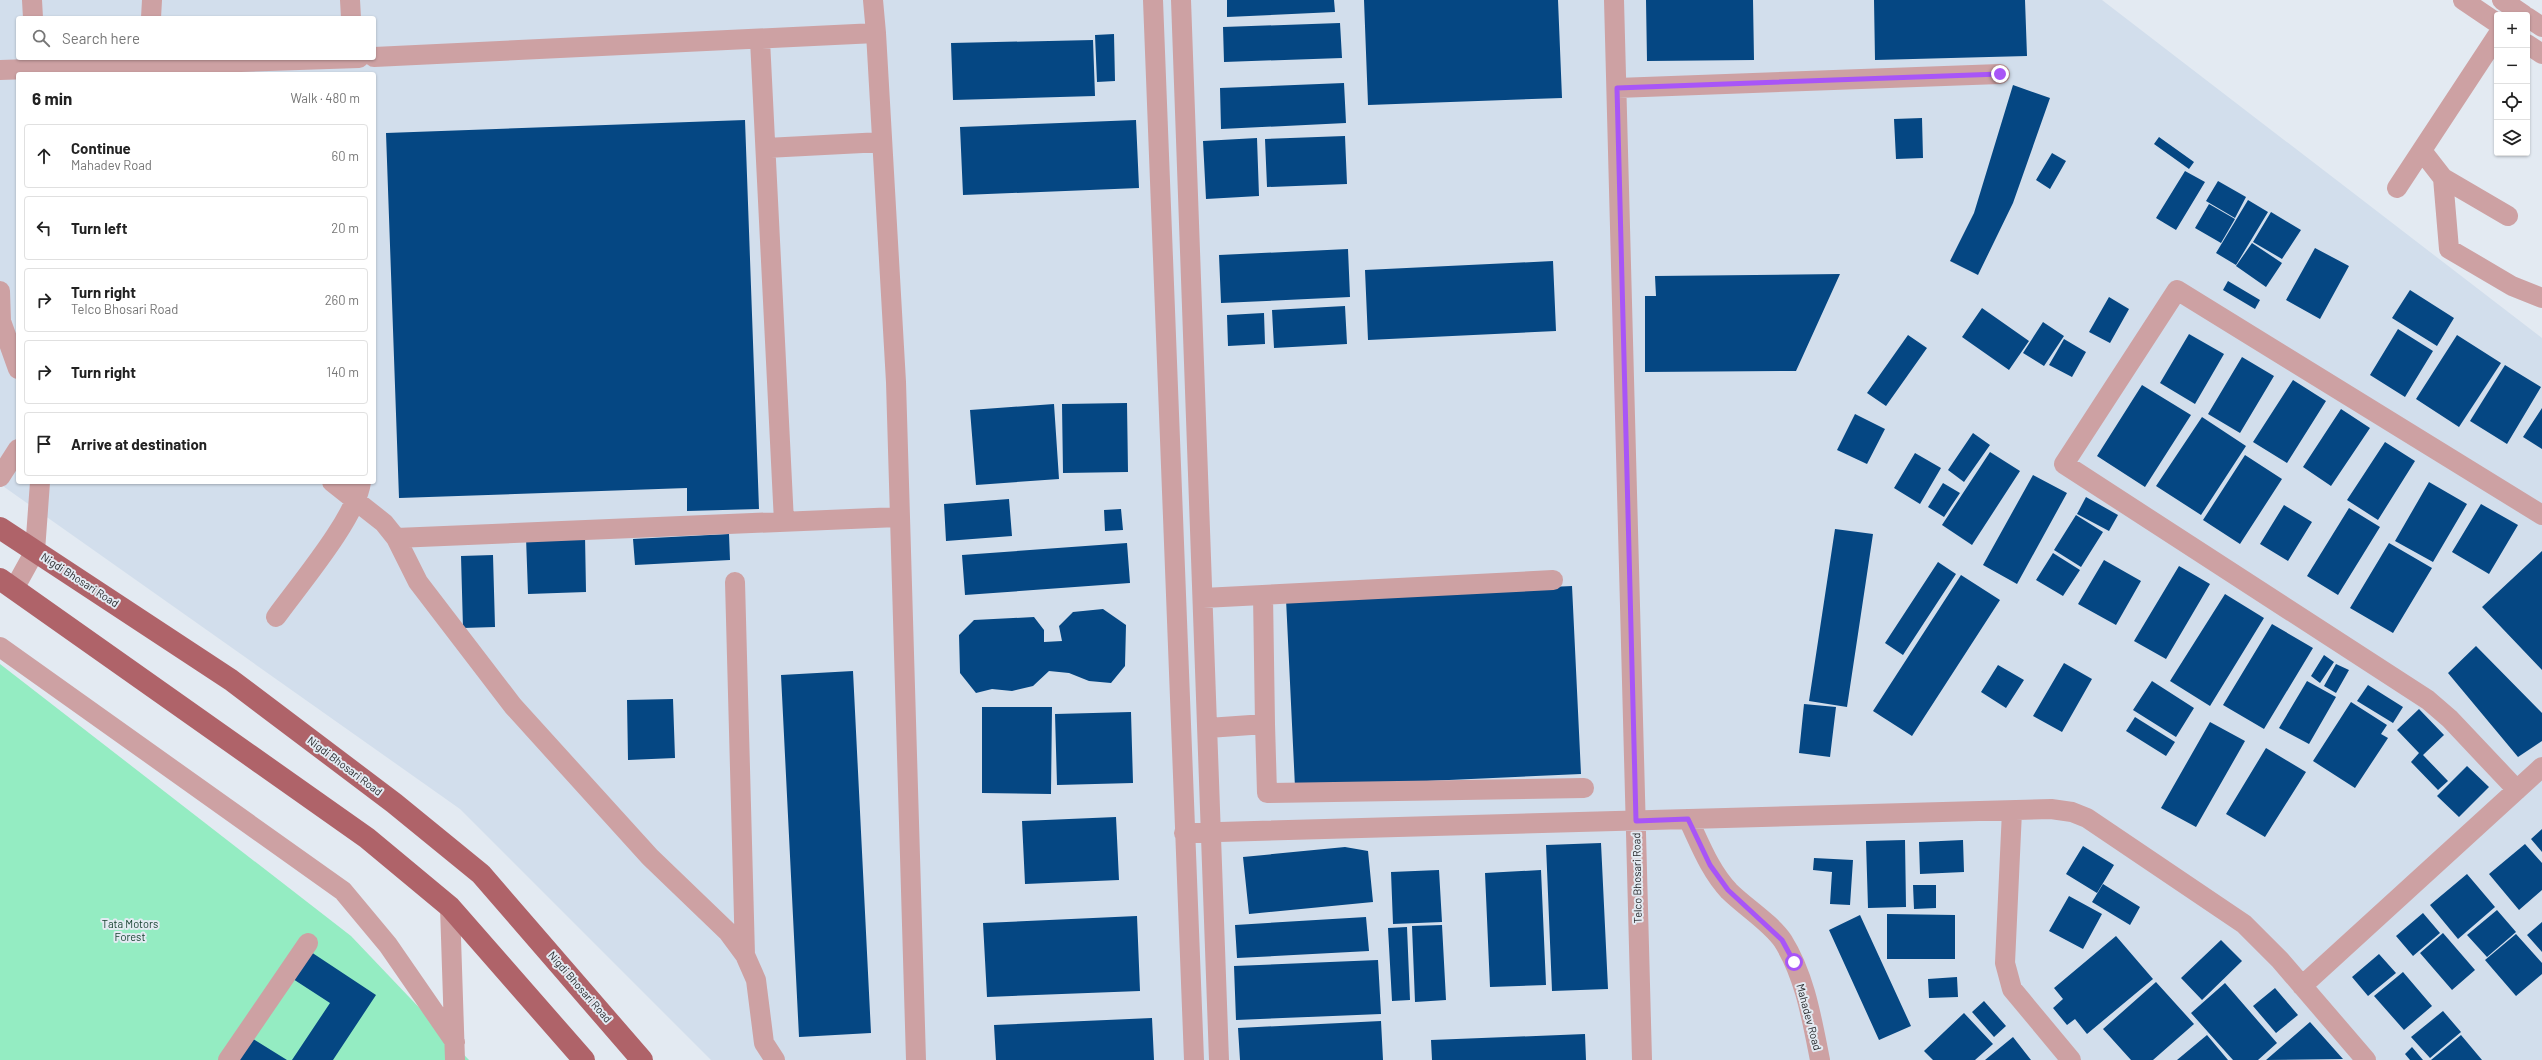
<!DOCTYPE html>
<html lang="en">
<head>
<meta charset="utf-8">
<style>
	:root { --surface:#fff; --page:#f2f2f2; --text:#222; --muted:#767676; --line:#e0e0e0 }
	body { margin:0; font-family:Barlow,sans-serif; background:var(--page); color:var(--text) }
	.controls { position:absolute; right:12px; top:12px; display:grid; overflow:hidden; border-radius:4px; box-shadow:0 1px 3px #0004 }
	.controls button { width:36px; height:36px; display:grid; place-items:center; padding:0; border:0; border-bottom:1px solid var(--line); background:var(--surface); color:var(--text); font:20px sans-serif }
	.stop { position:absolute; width:12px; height:12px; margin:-9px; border:3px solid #a855f7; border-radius:50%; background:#fff }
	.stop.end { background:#a855f7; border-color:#fff; box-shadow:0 1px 4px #0008 }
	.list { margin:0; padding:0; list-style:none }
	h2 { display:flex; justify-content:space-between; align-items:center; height:52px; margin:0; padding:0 16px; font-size:17px }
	h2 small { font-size:13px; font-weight:400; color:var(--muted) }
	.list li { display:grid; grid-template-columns:26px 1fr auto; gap:12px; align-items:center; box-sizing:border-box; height:64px; margin:0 8px 8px; padding:0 8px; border:1px solid var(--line); border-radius:4px }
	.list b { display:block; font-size:15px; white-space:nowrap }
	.list p { margin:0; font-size:13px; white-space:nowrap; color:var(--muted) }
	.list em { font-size:13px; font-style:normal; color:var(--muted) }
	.icon { flex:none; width:22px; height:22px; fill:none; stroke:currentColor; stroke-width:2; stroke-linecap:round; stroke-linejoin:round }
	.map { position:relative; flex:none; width:2542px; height:1060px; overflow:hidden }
	.search { position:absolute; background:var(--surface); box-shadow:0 1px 3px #0004; left:16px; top:16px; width:360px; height:44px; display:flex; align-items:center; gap:10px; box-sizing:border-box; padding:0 14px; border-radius:4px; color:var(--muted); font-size:15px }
	.panel { position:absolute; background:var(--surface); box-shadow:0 1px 3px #0004; left:16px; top:72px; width:360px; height:412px; border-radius:4px }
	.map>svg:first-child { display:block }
	.built { fill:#d2deec; fill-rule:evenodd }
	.green { fill:#94ecc2 }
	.building { fill:#054783 }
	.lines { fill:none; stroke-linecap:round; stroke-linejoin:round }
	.minor { stroke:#cda1a3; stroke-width:20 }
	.major { stroke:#af6369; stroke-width:22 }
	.route { stroke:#a855f7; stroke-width:5 }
	.labels { text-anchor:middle; stroke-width:4; stroke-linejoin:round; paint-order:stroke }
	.street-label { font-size:11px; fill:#26282b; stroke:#e3eaf2 }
	.park-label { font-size:11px; fill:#103c2a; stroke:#e3eaf2 }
</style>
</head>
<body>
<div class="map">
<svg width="2542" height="1060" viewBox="0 0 2542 1060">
	<rect width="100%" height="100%" fill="#e3eaf2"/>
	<path class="built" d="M0,0h2102l440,338v722h-1831l-251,-251 -460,-325zM18,18h356v40h-356zM18,74h356v408h-356z"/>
	<path class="green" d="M0,664l351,272 118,124h-469z"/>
	<path class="building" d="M1227,0h107l1,12 -108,5z
		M1364,0h194l4,98 -194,7z
		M1646,0h107l1,60 -107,1z
		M1874,0h151l2,56 -152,4z
		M1340,23l2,35 -118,4 -1,-35z
		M1114,34l1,47 -18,1 -2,-47z
		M1093,40l2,56 -142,4 -2,-57z
		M1344,83l2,40 -125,6 -1,-41z
		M2013,85l37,13 -37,105 -35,72 -28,-14 24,-48z
		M1922,118l1,40 -27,1 -2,-40z
		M745,120l14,389 -72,2v-23l-288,10 -13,-365z
		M1136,120l3,68 -176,7 -3,-68z
		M1345,136l2,48 -80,3 -2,-48z
		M2159,137l35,25 -5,7 -35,-25z
		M1257,138l2,58 -53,3 -3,-58z
		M2052,153l14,8 -16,28 -14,-9z
		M2185,171l20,11 -29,48 -20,-12z
		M2218,181l28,16 -11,21 -29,-17z
		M2248,200l20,12 -32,53 -20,-12z
		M2209,204l26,15 -14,24 -26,-15z
		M2271,212l30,18 -19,29 -29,-17z
		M2252,243l30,20 -16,24 -30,-21z
		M2315,248l34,18 -29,53 -34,-19z
		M1348,249l2,48 -129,6 -2,-48z
		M1553,261l3,70 -188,9 -3,-70z
		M1840,274l-44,97 -151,1v-76h11l-1,-20z
		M2228,281l32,19 -5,9 -32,-19z
		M2410,290l44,28 -17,28 -45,-28z
		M2109,297l20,12 -19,34 -21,-11z
		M1345,306l2,38 -73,4 -2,-38z
		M1982,308l47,33 -20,29 -47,-33z
		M1264,313l1,31 -37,2 -1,-31z
		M2043,322l21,14 -20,30 -21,-13z
		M2398,329l35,22 -28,46 -35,-22z
		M2189,334l35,20 -29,50 -35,-21z
		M1908,335l19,13 -41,58 -19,-13z
		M2457,335l44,28 -42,64 -43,-28z
		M2064,339l22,13 -14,25 -23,-12z
		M2242,357l32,19 -34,57 -32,-19z
		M2505,365l36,22 -34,57 -37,-23z
		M2293,380l33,21 -39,62 -34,-21z
		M2142,385l49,30 -46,72 -48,-31z
		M1127,403l1,69 -65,1 -1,-69z
		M1054,404l5,75 -83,6 -6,-75z
		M2542,408v41l-19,-12z
		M2341,409l29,19 -39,58 -28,-19z
		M1855,414l30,15 -18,35 -30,-14z
		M2202,417l44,29 -45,69 -45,-29z
		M1973,433l17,12 -26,37 -16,-12z
		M2385,442l30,19 -37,59 -31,-20z
		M1990,452l30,19 -48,74 -30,-20z
		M1915,453l26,15 -21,36 -26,-16z
		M2245,455l37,24 -42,65 -37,-24z
		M2033,475l34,18 -50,91 -34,-19z
		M2429,482l38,22 -34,58 -38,-21z
		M1943,483l17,10 -16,24 -16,-10z
		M2086,497l32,18 -9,16 -32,-17z
		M1009,499l3,37 -66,5 -2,-37z
		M2481,504l37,21 -29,49 -37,-22z
		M2284,505l28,17 -24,39 -28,-17z
		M2349,508l31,19 -42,68 -31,-19z
		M1121,509l2,21 -18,1 -1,-21z
		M2076,515l27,17 -22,35 -27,-17z
		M1835,529l38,5 -26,173 -38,-6z
		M729,534l1,26 -95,5 -2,-26z
		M585,535l1,57 -58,2 -2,-57z
		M1127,543l3,40 -165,12 -3,-40z
		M2389,543l43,25 -39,65 -43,-25z
		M2542,551v119l-60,-63z
		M2053,553l27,17 -17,26 -27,-16z
		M493,555l2,72 -32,1 -2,-72z
		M2104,560l37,21 -25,44 -38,-21z
		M1938,562l18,12 -53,81 -18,-12z
		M2179,566l31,18 -44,75 -32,-18z
		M1961,575l39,25 -88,136 -39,-25z
		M1572,586l9,188 -286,13 -9,-188z
		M2225,594l39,24 -54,88 -40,-25z
		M1103,609l23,16 -1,41 -14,17 -22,-2 -20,-8 -20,-2 -16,15 -21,5 -20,-2 -16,4 -16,-20 -1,-38 15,-15 60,-3 10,13v12l18,-1 -3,-15 14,-14z
		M2272,624l41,24 -49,81 -41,-24z
		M2476,646l66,67v28l-24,16 -70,-84z
		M2324,655l10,7 -14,21 -9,-7z
		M2064,663l28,16 -30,53 -29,-16z
		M2336,664l13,6 -13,23 -12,-7z
		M1998,665l26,15 -18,28 -25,-16z
		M853,671l18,362 -72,4 -18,-362z
		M2152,681l42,27 -18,29 -43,-27z
		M2307,681l29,16 -27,47 -30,-16z
		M2368,685l35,22 -10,16 -36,-22z
		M673,699l2,59 -47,2 -1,-60z
		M2351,702l36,23 -6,9 7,4 -33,50 -42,-27z
		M1804,704l32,3 -6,50 -31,-4z
		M982,707h70l-1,87 -69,-1z
		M2419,709l25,26 -21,20 25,26 -10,9 -27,-28 8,-9 -22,-23z
		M1131,712l2,71 -76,2 -2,-71z
		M2135,717l40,25 -9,14 -40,-25z
		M2210,722l35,19 -49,86 -35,-19z
		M2266,748l40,24 -41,65 -39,-23z
		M2467,766l22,21 -30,30 -22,-21z
		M1116,817l3,63 -94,4 -3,-63z
		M2542,829v23l-11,-13z
		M1905,840l1,67 -38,1 -2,-67z
		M1963,840l1,32 -44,2 -1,-32z
		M1601,843l7,146 -56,2 -6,-146z
		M2525,844l17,19v27l-23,20 -30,-36z
		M2083,846l31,19 -17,28 -31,-19z
		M1345,847l23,4 5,51 -124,12 -6,-57z
		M1814,858l39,2 -3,45 -20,-1 2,-32 -19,-2z
		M1439,870l3,52 -49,2 -2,-52z
		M1541,870l5,115 -56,2 -5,-114z
		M2467,874l28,33 -37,32 -28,-34z
		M2103,884l37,23 -10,18 -38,-23z
		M1913,885h23v23l-22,1z
		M2069,896l33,18 -19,35 -34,-18z
		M2497,910l19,22 -29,25 -20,-22z
		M2423,913l17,20 -27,23 -17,-20z
		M1887,914l68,1v44h-68z
		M1860,915l51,111 -32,14 -50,-110z
		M1137,916l3,75 -153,6 -4,-74z
		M1366,917l3,34 -132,7 -2,-33z
		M2542,922v30l-15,-17z
		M1442,925l4,75 -31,2 -3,-76z
		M1407,927l3,73 -18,1 -4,-73z
		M2443,933l32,37 -23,20 -32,-37z
		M2516,934l26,29v11l-26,22 -31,-36z
		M2116,936l37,43 -66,55 -12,-15 -8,6 -14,-17 10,-9 -9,-11z
		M2221,940l21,21 -40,39 -21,-22z
		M311,952l65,43 -43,65h-41l38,-57 -37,-24z
		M2379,954l17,19 -28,23 -16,-19z
		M1378,960l3,54 -145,6 -2,-54z
		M2403,972l29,34 -28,24 -30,-34z
		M1957,977l1,20 -29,1 -1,-19z
		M2156,982l38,42 -41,36h-22l-28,-31z
		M2225,983l52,60 -19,17h-25l-42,-47z
		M2275,988l23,27 -22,18 -23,-27z
		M1984,1001l22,25 -12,11 -22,-25z
		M2443,1011l18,21 -31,26 -19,-21z
		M1964,1013l29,31 -18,16h-42l-9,-9z
		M1152,1018l2,42h-158l-2,-35z
		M1381,1021l2,39h-143l-2,-32z
		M2310,1022l33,37 -77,1z
		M1585,1034l1,26h-154l-1,-20z
		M2207,1035l21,25h-51z
		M2461,1035l21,25h-51z
		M250,1037l37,23h-52z
		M2013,1037l18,23h-46z
		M2412,1047l11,13h-13l-5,-6z"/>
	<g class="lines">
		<path class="minor" d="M32,0l1,18
			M350,0l1,18
			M1153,0l41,1060
			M1181,0l38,1060
			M1614,0l28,1060
			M2463,0l34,23
			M2502,0l22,15
			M2527,17l15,10
			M151,18l1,-18
			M876,33l20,349 20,678
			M760,40l24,482
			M2527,44l15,10
			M374,57l502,-24 -3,-33
			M0,70l359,-12
			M1617,88l383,-14
			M766,148l116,-6
			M2422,151l21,27 65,38
			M2443,178l6,71 63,37 30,12
			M2397,188l100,-152
			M0,291l1,30 17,48
			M0,477l18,-28
			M332,482l52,41 12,15 22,44 95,124 137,151 78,75 17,23 11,25 8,63 11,17
			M396,538l502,-21
			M735,582l10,373
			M14,589l21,-38 5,-69
			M1263,595l2,129
			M1203,598l350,-18
			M276,617c23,-32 80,-99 85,-135
			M0,647l343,244 45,54 67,97
			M1208,728l57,-4 2,69 317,-5
			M2517,790l-67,-71 -22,-19 -364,-236 113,-174 365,225
			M2012,811l-7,152 7,26 59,71
			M1688,819c12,25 22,52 41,72 16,16 42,32 54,50 22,35 29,79 37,119
			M1184,833l867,-24 21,3 15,6 157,106 36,36 86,100
			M450,907l5,153
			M2302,986l240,-219
			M228,1060l80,-117"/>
		<path class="major" d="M0,528l231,152 163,123 87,71 161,186
			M0,579l367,259 83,69 134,153"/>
	</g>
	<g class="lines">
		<path class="route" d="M1794,962l-12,-22 -54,-50 -18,-25 -22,-46 -52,2 -19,-733 383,-14"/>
	</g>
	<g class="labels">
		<g class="street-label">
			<text transform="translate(80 580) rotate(33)" y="4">Nigdi Bhosari Road</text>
			<text transform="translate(345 766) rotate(37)" y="4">Nigdi Bhosari Road</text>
			<text transform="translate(1637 878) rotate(-91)" y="4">Telco Bhosari Road</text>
			<text transform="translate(580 987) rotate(49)" y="4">Nigdi Bhosari Road</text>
			<text transform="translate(1809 1017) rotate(75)" y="4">Mahadev Road</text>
		</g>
		<g class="park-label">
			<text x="130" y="928">Tata Motors<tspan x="130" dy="13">Forest</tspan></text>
		</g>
	</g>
</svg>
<div class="controls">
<button>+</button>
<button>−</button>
<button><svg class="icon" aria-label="locate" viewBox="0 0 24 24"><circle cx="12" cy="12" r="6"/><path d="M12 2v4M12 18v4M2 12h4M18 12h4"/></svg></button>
<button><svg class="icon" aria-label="layers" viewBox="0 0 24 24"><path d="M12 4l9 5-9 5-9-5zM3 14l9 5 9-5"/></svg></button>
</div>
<div class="stop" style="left:1794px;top:962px"></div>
<div class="stop end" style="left:2000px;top:74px"></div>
<div class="search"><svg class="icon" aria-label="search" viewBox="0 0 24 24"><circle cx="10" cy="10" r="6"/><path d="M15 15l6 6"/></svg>Search here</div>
<section class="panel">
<h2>6 min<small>Walk · 480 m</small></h2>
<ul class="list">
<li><svg class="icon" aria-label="ahead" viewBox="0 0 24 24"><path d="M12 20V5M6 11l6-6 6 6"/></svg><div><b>Continue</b><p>Mahadev Road</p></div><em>60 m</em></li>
<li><svg class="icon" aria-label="left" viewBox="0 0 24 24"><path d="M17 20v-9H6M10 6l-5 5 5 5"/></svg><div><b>Turn left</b></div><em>20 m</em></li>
<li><svg class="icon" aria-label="right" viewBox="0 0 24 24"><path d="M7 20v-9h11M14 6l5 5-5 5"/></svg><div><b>Turn right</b><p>Telco Bhosari Road</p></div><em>260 m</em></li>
<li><svg class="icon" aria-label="right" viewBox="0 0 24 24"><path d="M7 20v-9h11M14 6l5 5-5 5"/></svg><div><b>Turn right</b></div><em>140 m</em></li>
<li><svg class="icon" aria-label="arrive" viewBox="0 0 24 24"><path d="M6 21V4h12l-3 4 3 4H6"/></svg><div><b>Arrive at destination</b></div></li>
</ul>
</section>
</div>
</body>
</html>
